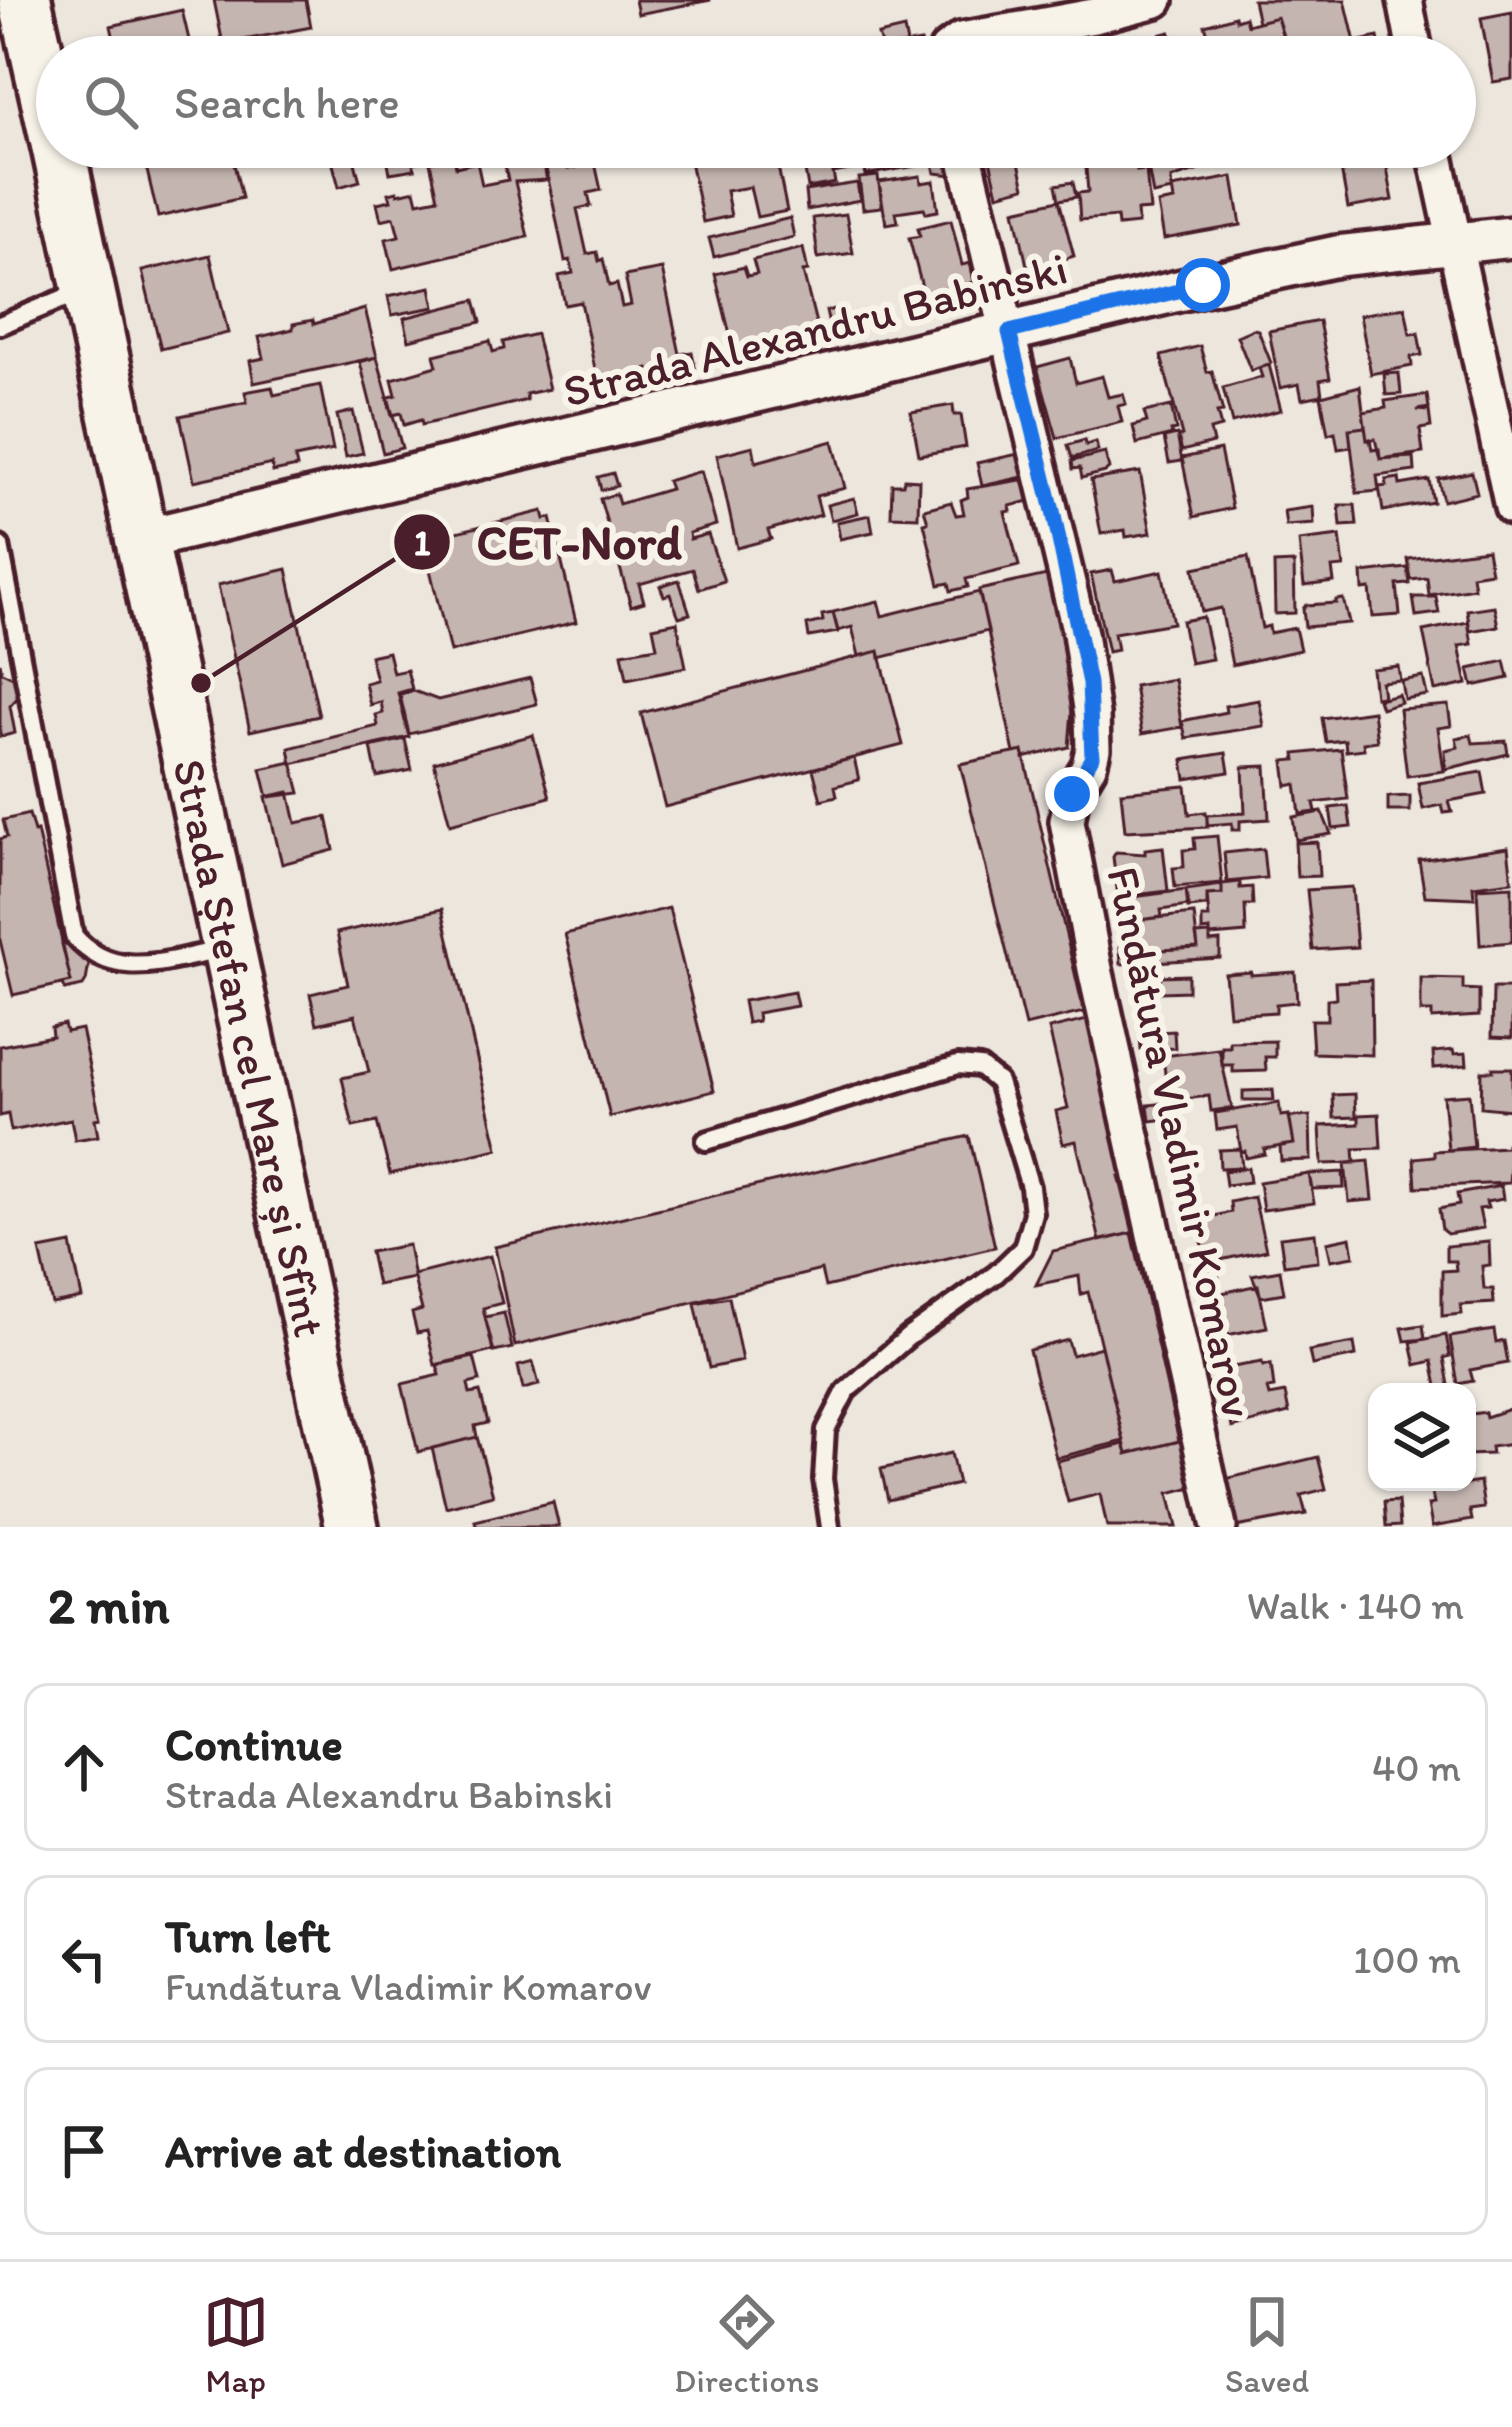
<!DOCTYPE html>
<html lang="en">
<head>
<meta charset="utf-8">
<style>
	:root { --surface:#fff; --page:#f2f2f2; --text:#222; --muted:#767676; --line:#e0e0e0; --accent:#4a1f2b }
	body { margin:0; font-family:Itim,sans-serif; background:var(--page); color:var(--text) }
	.controls { position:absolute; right:36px; bottom:36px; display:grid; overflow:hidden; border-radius:24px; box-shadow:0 3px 9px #0004 }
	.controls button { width:108px; height:108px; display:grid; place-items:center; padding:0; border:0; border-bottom:3px solid var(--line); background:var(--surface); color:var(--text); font:60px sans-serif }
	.stop { position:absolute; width:36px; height:36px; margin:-27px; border:9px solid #1a73e8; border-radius:50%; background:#fff }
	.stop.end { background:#1a73e8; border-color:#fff; box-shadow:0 3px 12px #0008 }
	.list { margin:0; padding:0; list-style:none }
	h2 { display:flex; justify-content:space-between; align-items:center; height:156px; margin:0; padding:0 48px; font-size:51px }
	h2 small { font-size:39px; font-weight:400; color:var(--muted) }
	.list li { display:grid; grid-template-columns:78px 1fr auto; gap:36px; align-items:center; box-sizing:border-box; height:168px; margin:0 24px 24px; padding:0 24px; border:3px solid var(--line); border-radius:24px }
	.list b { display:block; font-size:45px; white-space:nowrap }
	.list p { margin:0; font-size:39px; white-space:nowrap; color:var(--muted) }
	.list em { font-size:39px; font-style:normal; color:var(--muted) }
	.icon { flex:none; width:66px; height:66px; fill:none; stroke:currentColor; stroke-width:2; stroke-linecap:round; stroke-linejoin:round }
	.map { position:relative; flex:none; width:1512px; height:1527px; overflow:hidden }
	.search { position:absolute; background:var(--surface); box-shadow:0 3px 9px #0004; left:36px; right:36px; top:36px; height:132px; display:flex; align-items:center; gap:30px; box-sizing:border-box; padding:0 42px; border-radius:66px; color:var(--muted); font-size:45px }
	.sheet { height:732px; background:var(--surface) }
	nav { display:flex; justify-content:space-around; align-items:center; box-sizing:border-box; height:168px; border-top:3px solid var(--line); background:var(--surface); font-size:33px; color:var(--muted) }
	nav a { display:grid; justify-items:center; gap:6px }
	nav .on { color:var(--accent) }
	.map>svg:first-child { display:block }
	.building { fill:#c4b5b0; stroke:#4a1f2b; stroke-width:3 }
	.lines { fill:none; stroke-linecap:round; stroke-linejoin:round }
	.service-casing { stroke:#4a1f2b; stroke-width:26 }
	.minor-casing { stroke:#4a1f2b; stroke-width:42 }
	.tertiary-casing { stroke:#4a1f2b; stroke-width:48 }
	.primary-casing { stroke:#4a1f2b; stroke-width:60 }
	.service { stroke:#f7f3e8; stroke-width:16 }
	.minor { stroke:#f7f3e8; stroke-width:33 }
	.tertiary { stroke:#f7f3e8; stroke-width:39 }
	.primary { stroke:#f7f3e8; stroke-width:51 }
	.route { stroke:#1a73e8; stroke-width:15 }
	.labels { text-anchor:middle; stroke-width:12; stroke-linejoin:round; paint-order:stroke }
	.street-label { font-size:45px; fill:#4a1f2b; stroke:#f7f3e8 }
	.leader { fill:none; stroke:#4a1f2b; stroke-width:4.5 }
	.callout-dot { fill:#4a1f2b; stroke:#f7f3e8; stroke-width:4.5 }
	.mark-label { font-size:36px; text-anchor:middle; font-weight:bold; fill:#fff }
	.callout-label { font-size:48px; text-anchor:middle; font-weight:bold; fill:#4a1f2b; stroke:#f7f3e8; stroke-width:12; stroke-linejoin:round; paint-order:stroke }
</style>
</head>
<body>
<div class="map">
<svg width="1512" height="1527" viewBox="0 0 1512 1527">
	<rect width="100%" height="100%" fill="#ece6dd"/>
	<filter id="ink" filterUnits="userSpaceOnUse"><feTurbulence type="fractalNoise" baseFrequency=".00833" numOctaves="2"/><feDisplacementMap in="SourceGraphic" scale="24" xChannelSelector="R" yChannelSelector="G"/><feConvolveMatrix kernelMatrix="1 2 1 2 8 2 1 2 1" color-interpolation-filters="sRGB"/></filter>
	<g filter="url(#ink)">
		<path class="building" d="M214,0h92l5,27 -88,17z
			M635,0h76l-73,14z
			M1253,0h92l10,42 23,-5 4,19 -63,1 -1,-4 -29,4 -12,-40 -19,5z
			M182,10l11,47h-75l-7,-31z
			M1512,12v67l-19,3 -12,-64z
			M1235,16l1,4 9,-3 2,8 30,-8 11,35 -18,5h-55l-10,-32z
			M904,29l3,15 -25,4 -4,-13z
			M1170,32l7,25h-57l-3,-11z
			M921,42l5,15h-62l-1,-5z
			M1051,45l3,12h-14l-2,-8z
			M212,147h18l12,51 -84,19 -13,-55z
			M385,147h41l3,13 -16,3 2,6 -25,4z
			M538,147h44l-18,4 4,18 27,-6 6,27 -13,3 3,13 -14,3 10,45 10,-2 2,9 4,-2 6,27 8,-2 5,23 9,-2 -6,-29 37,-7 18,85 12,-2 4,20 -45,10 -3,-13 -18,4 2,11 -13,2 1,10 -9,2 -2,-11 -10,2 -18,-87 -16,3 -6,-29 14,-3 -3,-13 -5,1 -23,-112z
			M687,147h87l13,64 -30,6 -7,-30 -24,4 5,25 -28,6z
			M801,147h82l-15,3 -2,17 -33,6 2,10 -27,5z
			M891,147h59l3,28 -18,-2 -2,-10 -68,12 4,-24z
			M987,147h28l10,40 -27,7z
			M1064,147h21l-8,4 2,10 -11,2z
			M1105,147l30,2 2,22 9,-1 4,40 -13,1 1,13 -20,2 -1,-9 -37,3 -2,-27 10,-1 -3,-36 20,-2z
			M1145,147h24l-7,3 3,14 -19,3z
			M1173,147h20l1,7 11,-3 2,11 -10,2 2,6 -28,9 1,12 -19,4 -5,-28 28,-9z
			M1383,147l10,53 -45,8 -10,-55z
			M527,149l3,14 12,-3 5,20 -32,2 13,55 -135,32 -7,-30 13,-3 -5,-19 -13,3 -4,-17 14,-3 -2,-7 8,-2 1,3 17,-4 3,12 20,-4 -8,-36 24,-6 2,11 21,-5 5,23 26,-5 -6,-25z
			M352,152l8,29 -21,6 -8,-30z
			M878,176l4,31 -19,2 -4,-31z
			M920,176l1,7 13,-2 4,30 -12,2 -2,-5 -28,4 2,10 -12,2 -7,-42z
			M1233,177l8,48 -77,14 -6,-35 16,-3 -2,-13z
			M1073,182l3,15 -17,3 -3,-15z
			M857,183l3,17 -53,10 -2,-19z
			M1059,200l15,56 -41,13 -1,-4 -5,1 -12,-56z
			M846,214l7,39 -35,5 -5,-40z
			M790,218l4,19 -80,20 -5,-19z
			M951,220l11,45 8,-2 4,19 -8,2 2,8 -42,10 -17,-64 11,-2 -2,-8z
			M803,248l5,23 -5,1 19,75 -34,8 -5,-19 -19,5 3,14 -30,8 -22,-89 29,-7 3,9 10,-2 -4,-14z
			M210,255l18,78 -67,16 -19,-78z
			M431,287l4,20 -43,8 -4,-19z
			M475,300l6,22 -72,18 -5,-22z
			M843,307l7,28 -18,4 -6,-28z
			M1405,307l5,27 8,-1 4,22 -11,2 1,9 -41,8 -11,-59z
			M365,309l12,48 -123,26 -4,-22 14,-3 -5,-21 34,-8v-5l20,-4 1,4z
			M1319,321l11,57 -10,2 2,15 -20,4 -3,-15 -19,4 -11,-57z
			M1253,329l5,1 13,33 -20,8 -14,-35z
			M536,334l13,55 -23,5 1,6 -105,25 -1,-5 -17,5 -3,-12 -9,2 -5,-17 9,-3 -4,-16 45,-13 -3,-11 56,-14 3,11 11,-3 -1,-7z
			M1200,346l7,26 5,-1 11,41 -6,1 4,14 -11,3 3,13 -31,8 -4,-14 4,-1 -21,-80z
			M377,357l25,91 -19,5 -23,-91z
			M1070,358l6,25 26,-7 6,21 15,-3 3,10 -8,2 4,16 -65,16 -20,-71z
			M1269,365l12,45 -49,13 -9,-35 39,-11 -3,-9z
			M1399,373l2,21 -15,1 -2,-21z
			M320,385l13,65 -38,8 2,9 -24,5 -1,-8 -78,17 -14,-65 67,-14 -2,-10 27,-5 2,8z
			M1360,386l5,41 -16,2 2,18 -13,2 -3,-17 -7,2 -7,-38z
			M1427,395l2,13 -12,2 12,1 2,16 -11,2 3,24 -43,6 -5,-20 -8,1 -4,-28 23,-4 -1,-7z
			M953,405l1,10h7l5,32 -47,8 -8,-43z
			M1171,406l5,24 -5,1 1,4 -35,9 -4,-18 14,-4 -3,-10z
			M353,411l10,42 -17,4 -9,-42z
			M1365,427l2,13 3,-1 2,11 7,-1 1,10 34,-2 1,14 -38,5 2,15 -22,2 -8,-64z
			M1177,435l5,26 -13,2 -5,-25z
			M1085,440l1,5 10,-3 2,9 -26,7 -4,-13z
			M833,441l12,47 -29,8 5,19 -53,15 3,9 -34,9 -20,-93 36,-9 3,16z
			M1220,450l12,58 -38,9 -12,-59z
			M1105,453l4,16 -4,3 -23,6 -2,-10 -7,1 -1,-8z
			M1018,454l5,23 -41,9 -5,-23z
			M701,471l15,54 -27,8 1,6 18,-5 16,47 -25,8 -6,-20 -54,15 5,18 -13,4 -31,-107 16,-5 3,10 51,-15 -3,-8z
			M1140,472l11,61 -25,4 -1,-7 -24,4 -10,-54z
			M1472,472l5,21 -34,8 -5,-22z
			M613,473l4,13 -16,4 -3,-13z
			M1399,478l1,7 29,-5 4,22 -50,9 -4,-24 8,-1 -1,-6z
			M904,479l15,1 -1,37 -27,-1 1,-32h11z
			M1027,479l6,21 -23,6 1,5 -6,1 14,54 -53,13 2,8 -17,4 -2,-8 -10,2 -15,-62 4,-1 -4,-13 27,-7 5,13 8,-1 -3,-14 7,-3 -1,-8z
			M854,498l4,15 -27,7 -4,-15z
			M1339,505h16l2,20 -16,1z
			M1313,507l1,17 -28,2 -2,-15z
			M543,511l2,8 6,-1 25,104 -126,30 -25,-103 5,-1 -2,-9z
			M870,515l3,17 -33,7 -3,-17z
			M1340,536l4,31 -12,1 2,14 -30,4 -5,-45z
			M1487,549l4,23 -19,3 2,13 -45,7 -2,-17 -16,2 -3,-21z
			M1248,557l14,71 7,-2 1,7 25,-5 5,22 -68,15 -11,-57 -19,4 -8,-44z
			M1294,563l1,50 -20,1 -1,-50z
			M1408,568l2,16 -13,1 3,30 -27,2 -3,-28 -7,1 -1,-17z
			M287,569l32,147 -69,15 -32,-146z
			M1112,570l3,11 47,-10 11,52 -59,10 3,17 -9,2 -17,-78z
			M1051,574l23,112 -5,61 -45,11 -1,-7 -9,2 -35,-163z
			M679,580l11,34 -11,3 -9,-23 -6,2 -4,-10z
			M979,592l9,39 -108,27 -1,-7 -20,5 -7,-29 -14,4 -5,-19 45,-11 4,15z
			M1413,597h23l3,16 -23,3z
			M1343,599l6,24 -44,4 -2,-18 3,-4 30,-2v-3z
			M1494,606l4,20 -28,5 -3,-21z
			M833,613l5,19 -29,5 -2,-12 16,-4 -1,-6z
			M1203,617l9,42 -22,4 -8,-42z
			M677,622l9,45 -59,12 -5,-26 35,-6 -4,-20z
			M1468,622l4,22 -13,2 8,38 -32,7 -12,-60z
			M879,651l24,94 -238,62 -24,-94z
			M388,652l5,21 14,-3 5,19 -14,4 11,44 -117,27 -3,-16 89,-22 -2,-11 7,-2 -2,-11 -11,3 -5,-22 11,-3 -6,-24z
			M1505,661l4,17 -36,8 -4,-17z
			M0,662l2,10 15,7 3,16 -10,11 5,27 -15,4z
			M1398,666l2,14 -19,2 2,14 -8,1 -3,-28z
			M1423,677l4,18 -23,4 -3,-18z
			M530,678l7,26 -128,30 -9,-39 14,-4 24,9z
			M1174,679l8,48 -40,7 -8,-48z
			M1398,694l3,8 -20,6 -3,-9z
			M1259,700l5,26 -78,12 -4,-17 44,-9 -1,-6z
			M1448,705l3,21 -13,2 6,43 -37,5 -8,-67z
			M1373,711l4,30 -14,2 1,6 -18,2 -1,-11 -19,2 -4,-24z
			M533,735l17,62 -100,27 -16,-62z
			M1471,735l2,8 33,-2 2,13 -62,15 -1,-19 13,-3 -2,-9z
			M405,739l7,31 -35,7 -6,-30z
			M1341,749l7,50 -34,4 2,9 -16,2 -4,-30 -9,2 -3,-25 12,-1 -1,-6z
			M1023,751l61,261 -59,14 -65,-262z
			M1226,753l3,19 -43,7 -3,-19z
			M854,758l5,22 -24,6 2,10 -16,4 -8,-31z
			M292,762l8,31 -32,4 -7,-28z
			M1266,766l3,53 -29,2v9h-8v-7l-25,2v-10l38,-2 -2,-46z
			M1482,772l4,22 -37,7 3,11 -8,1 -2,-8 -19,4 -5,-26z
			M1186,786l3,28 17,-2 2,15 -83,4 -4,-39z
			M289,792l7,31 31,-6 7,33 -52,14 -16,-67z
			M1410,796v15h-22v-14z
			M1348,806l3,21 -18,2 -3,-21z
			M1322,812l9,22 -35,6 -3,-23z
			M29,814l5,18 3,-1 34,151 -58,13 -13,-55v-101l7,-2 -4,-17z
			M1217,836l5,47 -47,4 -2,-19 11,-1 -1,-17 12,-1 -1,-11z
			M1317,842l2,34 -22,1 -2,-34z
			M1163,847l5,44 -50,6 -5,-40 3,-5 29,2v-5z
			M1508,847l4,34 -39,5 1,12 -49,-2 -6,-36z
			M1263,849l3,29 -39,4 -3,-29z
			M1240,882v6l12,-1 1,18h-8l1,28 -36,3v-6l-8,1v-13h7l-2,-23 15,-1v-10z
			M1222,885v9l-15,1v11l-19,2 -2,-18z
			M1512,886v56l-32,3 -3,-57z
			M1352,887l5,60 -44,3 -6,-60z
			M1186,890l2,16 -27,4 1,7 -24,3v5l-8,1 -4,-28z
			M669,908l45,183 -104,26 -45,-183z
			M442,909l56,240 -108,25 -13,-52 -24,5 -11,-49 27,-6 -14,-57 -38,9 -7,-30 38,-9 -11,-52z
			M1194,914l4,34 -57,3 -3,-31z
			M1210,934v8l10,-1v17l-99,6 -1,-17 21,-1v5l57,-3 -2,-13z
			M84,942l5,22 -3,17 -3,5 -18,4 -2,-6 8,-2 -9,-38z
			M1251,972v3l44,-3 2,30 -21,2v8l-47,3 -4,-41z
			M1188,975v16l-27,1 -1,-16z
			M1421,978l42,1v10l16,1v26l-47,3v-7h-11z
			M1371,980l1,75 -59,-2 -2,-33h16v-21l9,-1 -1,-16z
			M1493,988h19v50l-20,-1z
			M794,992l3,14 -40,7 1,8 -11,2 -4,-22z
			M1087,1020l37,155 -5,1 14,57 -33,8 -24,-100 -13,3 -7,-33 12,-3 -19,-79z
			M64,1024l2,8 15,-3 19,89 -5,1 3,17 -23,4 -4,-21 -60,12 -3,-17 -8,2v-70l52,-10 -1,-9z
			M1174,1031l1,17 -34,2 -1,-17z
			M1275,1041v16h-10l1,14 -33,1v-7h-11v-18h8v-5z
			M1219,1049l13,59 -21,3 -2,-15 -41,5 -5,-45z
			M1453,1050l1,4 12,-1 1,12 -33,3 -1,-16z
			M1493,1068h19v42l-31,-3 1,-36h11z
			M1273,1090l1,10h-31v-9z
			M1355,1094l1,23 -22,1 -1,-23z
			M1469,1094l5,53 -26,3 -5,-54z
			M1167,1103l8,1 1,14 -26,3 -2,-16z
			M1279,1103l2,13 8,-1 5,29 -30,5 1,5 -19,4 -1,-7 -4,1 -4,-25 -20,3 -2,-17z
			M1379,1114l2,34 -27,1 1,14 -33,1 -2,-38 39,-2v-9z
			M1310,1116l1,44 -30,1 -1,-15 14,-2 -5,-27z
			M969,1136l26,111 -170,40 -4,-17 -306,76 -20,-99z
			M1512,1143l-3,40 -93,4 -2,-29 20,-2v-5l72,-4v-3z
			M1240,1149l2,18 -22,1 -1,-18z
			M1369,1161l4,39 -24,2 -4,-39z
			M1248,1168l2,14 -24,3 -2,-14z
			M1343,1172l1,16 -32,1 -3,-15z
			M1309,1174l5,29 -51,7 -4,-28z
			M1501,1186l2,13 -17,3 2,6 -9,1 4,19 -36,6 -5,-4 -3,-21 20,-4 -2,-11z
			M1254,1197l12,53 -59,13 -10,-43 34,-8 -1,-10z
			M1132,1233l47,208 -52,13 -39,-162 -7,2 -2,-18 -43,9 17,-34z
			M1315,1233l3,28 -34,4 -4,-28z
			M1351,1237l3,19 -23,4 -4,-18z
			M1489,1242l1,23 -8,1 2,23h9l1,14 -33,2 1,9 -20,2v-45l14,-1 -1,-9h-9v-15z
			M71,1244l11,54 -30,6 -12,-54z
			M408,1245l6,33 -37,7 -7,-33z
			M490,1256l12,47 -19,5 10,43 -58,14 -8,-34 -10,2 -5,-20 10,-3 -9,-35z
			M1217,1264l2,15 -26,4 -2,-15z
			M1280,1270l4,23 -23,4 -9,-22z
			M1258,1285l9,42 -45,9 -9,-41z
			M729,1297l13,64 -33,7 -14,-65z
			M504,1313l8,35 -18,4 -9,-35z
			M1423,1325l2,14 -20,2 -3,-13z
			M1494,1330l2,13 8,-2 4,22 -38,7 3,11 -15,3 -8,-47z
			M1446,1335l4,21 -6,2 5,27 -11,6 -6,-30 -16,4 -5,-23z
			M1068,1340l4,15 29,-8 23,94 -68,17 -27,-108z
			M1354,1343l2,13 -44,9 -3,-14z
			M474,1357l6,24 -12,3 2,10 10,-2 8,31 -13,3 2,11 -59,15 -16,-68 38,-9 -3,-10z
			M533,1362l6,23 -16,4 -5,-23z
			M1262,1362l1,4 8,-2 3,24 -7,1 2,7 16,-3 4,20 -57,15 -11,-59z
			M1470,1400l2,14 13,-2 1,5 26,-9v36l-21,3 1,7 -25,1v-54z
			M477,1437l16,58 -47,12 -14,-59z
			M1184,1440l12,46 -27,7 8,34h-70l-7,-33 -32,8 -11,-41 67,-17 3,10z
			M951,1453l7,31 -70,16 -7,-31z
			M1318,1457l8,32 -25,6 5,19 -70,13 -11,-48z
			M1480,1482l4,26 -14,2 2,10 -40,7 -4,-22 6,-1 -3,-14z
			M1398,1501l2,25 -14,1 -2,-25z
			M553,1502l6,25h-82l-2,-6z"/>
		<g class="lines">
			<g class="service-casing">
				<path id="service" d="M0,325l82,-34
					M0,546l74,390c41,48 94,23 149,14
					M706,1141l252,-76 22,2 18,15 32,105 3,26 -10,35 -27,26 -88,63 -62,54 -20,39 -3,49 7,48"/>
			</g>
			<g class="minor-casing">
				<path id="minor" d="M1405,0l11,57
					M947,57v-7l14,-10 133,-24 62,-16
					M963,147l117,486 12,82 1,34 -4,17 -17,28 -5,27 28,148 124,558
					M1434,147l78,360"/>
			</g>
			<g class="tertiary-casing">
				<path id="tertiary" d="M144,539l1059,-254 134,-29 175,-19"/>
			</g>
			<g class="primary-casing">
				<g id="primary">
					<path d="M25,0l32,143"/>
					<path id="s1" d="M58,147l294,1380"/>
				</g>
			</g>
			<use href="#service" class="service"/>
			<use href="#minor" class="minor"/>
			<use href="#tertiary" class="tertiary"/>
			<use href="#primary" class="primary"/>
		</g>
	</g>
	<g class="lines" filter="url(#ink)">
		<path class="route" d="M1072,794l20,-37 -3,-74 -36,-172 -44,-179 194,-47"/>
	</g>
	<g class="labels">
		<g class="street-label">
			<text transform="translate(815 329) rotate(-14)" y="16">Strada Alexandru Babinski</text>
			<text dy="16" stroke="none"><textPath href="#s1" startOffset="921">Strada Ștefan cel Mare și Sfînt</textPath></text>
			<text transform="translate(1181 1142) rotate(78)" y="16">Fundătura Vladimir Komarov</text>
		</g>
	</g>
	<path class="leader" d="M201 683L422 542"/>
	<g class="callout-dot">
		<circle cx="201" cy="683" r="12"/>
		<circle cx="422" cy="542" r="30"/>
	</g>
	<g class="mark-label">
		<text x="422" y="555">1</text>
	</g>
	<g class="callout-label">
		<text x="579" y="559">CET-Nord</text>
	</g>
</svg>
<div class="controls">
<button><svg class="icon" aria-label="layers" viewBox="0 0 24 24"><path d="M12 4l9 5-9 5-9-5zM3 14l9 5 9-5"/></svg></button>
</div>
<div class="stop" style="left:1203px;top:285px"></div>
<div class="stop end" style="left:1072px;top:794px"></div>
<div class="search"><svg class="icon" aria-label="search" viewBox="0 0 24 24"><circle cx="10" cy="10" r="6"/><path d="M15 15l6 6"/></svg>Search here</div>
</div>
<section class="sheet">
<h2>2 min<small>Walk · 140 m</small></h2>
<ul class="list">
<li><svg class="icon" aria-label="ahead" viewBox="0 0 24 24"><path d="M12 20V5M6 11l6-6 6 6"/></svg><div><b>Continue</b><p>Strada Alexandru Babinski</p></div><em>40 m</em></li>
<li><svg class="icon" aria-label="left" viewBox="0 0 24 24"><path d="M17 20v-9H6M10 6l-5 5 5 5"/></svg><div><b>Turn left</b><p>Fundătura Vladimir Komarov</p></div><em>100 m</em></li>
<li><svg class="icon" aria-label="arrive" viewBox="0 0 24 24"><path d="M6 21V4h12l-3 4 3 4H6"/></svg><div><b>Arrive at destination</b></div></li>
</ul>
</section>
<nav>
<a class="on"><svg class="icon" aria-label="map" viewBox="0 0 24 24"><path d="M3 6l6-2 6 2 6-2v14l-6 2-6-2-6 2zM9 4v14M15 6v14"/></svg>Map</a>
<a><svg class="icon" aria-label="directions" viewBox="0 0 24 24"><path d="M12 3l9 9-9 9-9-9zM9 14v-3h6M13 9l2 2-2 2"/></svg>Directions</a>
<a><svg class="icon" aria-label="saved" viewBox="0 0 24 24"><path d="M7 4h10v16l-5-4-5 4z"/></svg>Saved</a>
</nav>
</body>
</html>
